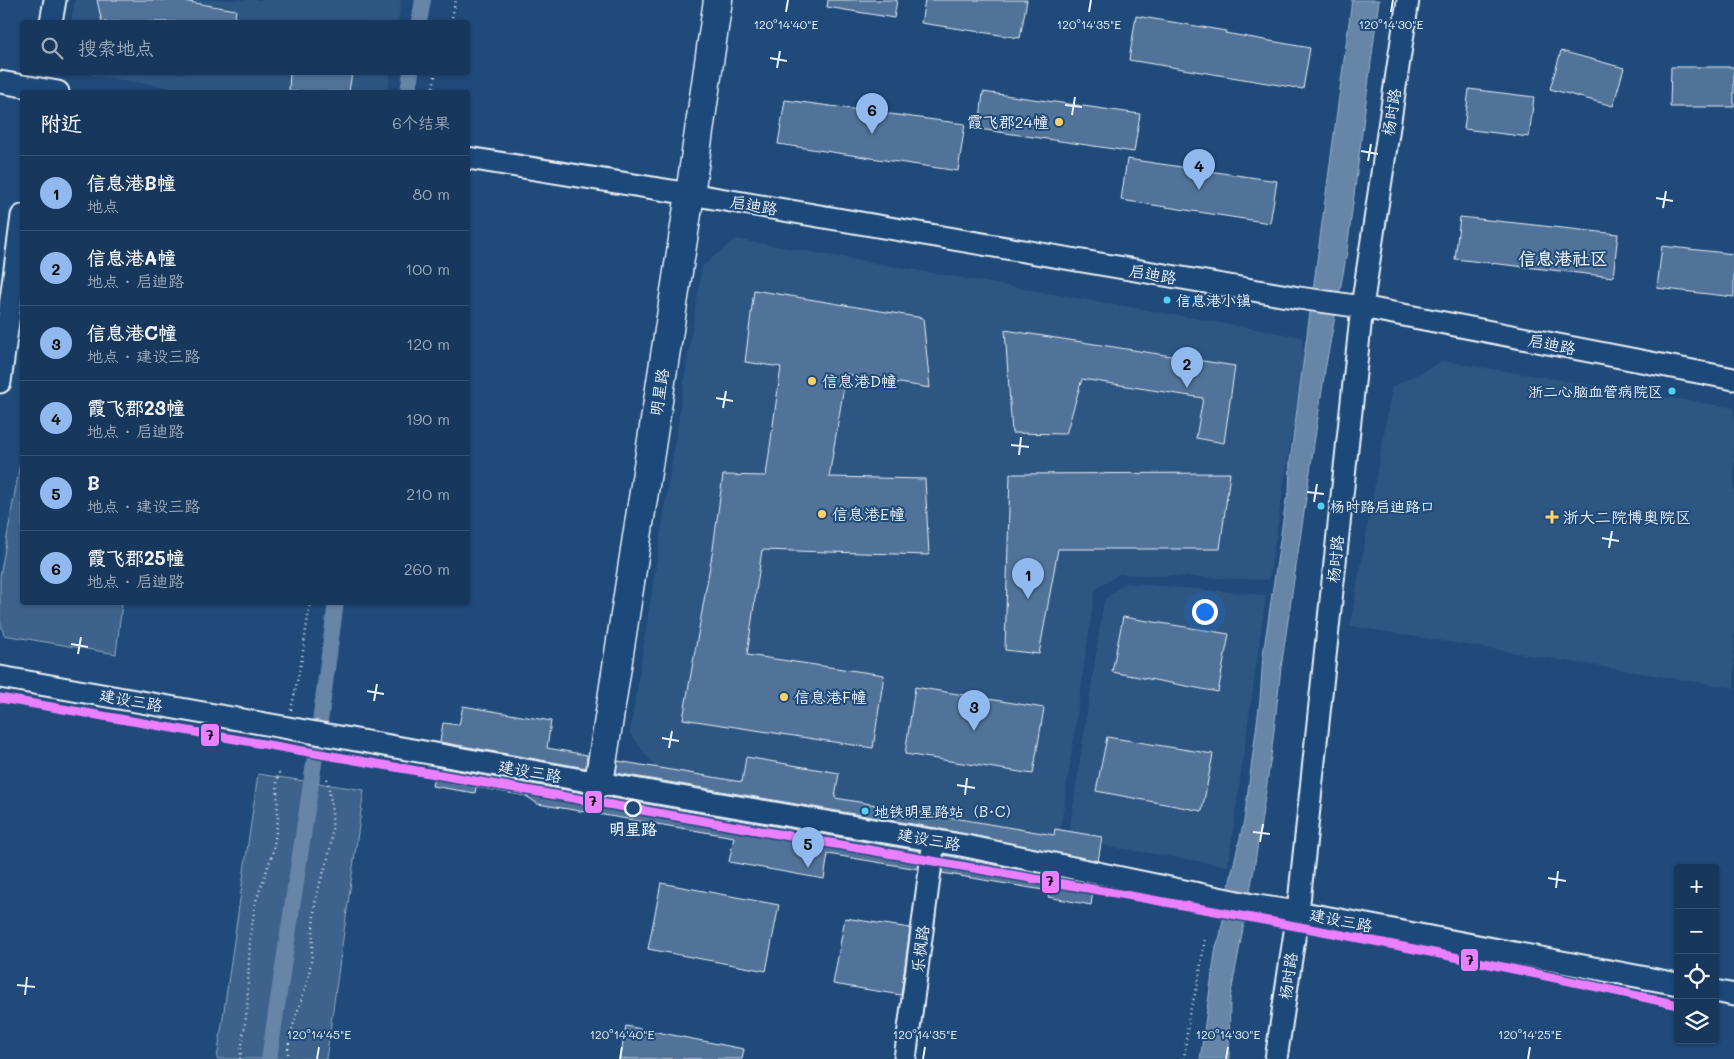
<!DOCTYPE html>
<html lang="zh">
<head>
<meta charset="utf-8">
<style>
	:root { --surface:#17385c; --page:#244365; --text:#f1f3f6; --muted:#9eacbb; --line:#365272; --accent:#90b9f0 }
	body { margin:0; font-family:Mali,"LXGW WenKai TC",sans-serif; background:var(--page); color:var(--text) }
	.controls { position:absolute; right:15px; bottom:15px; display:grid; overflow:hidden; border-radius:5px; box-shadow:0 1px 4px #0004 }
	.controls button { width:45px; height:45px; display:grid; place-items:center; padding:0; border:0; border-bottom:1px solid var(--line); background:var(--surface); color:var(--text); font:25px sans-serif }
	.you { position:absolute; left:1204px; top:611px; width:18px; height:18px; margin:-12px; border:4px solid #fff; border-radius:50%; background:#1a73e8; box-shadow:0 0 0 8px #1a73e833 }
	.badge { display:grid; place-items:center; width:32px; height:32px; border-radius:50%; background:var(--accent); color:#111; font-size:16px; font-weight:700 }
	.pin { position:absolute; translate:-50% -41px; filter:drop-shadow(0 1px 2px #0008) }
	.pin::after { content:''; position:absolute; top:26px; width:18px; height:15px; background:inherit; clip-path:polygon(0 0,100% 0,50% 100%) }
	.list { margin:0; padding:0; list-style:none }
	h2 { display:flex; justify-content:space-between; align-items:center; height:65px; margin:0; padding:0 20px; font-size:21px }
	h2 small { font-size:16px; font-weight:400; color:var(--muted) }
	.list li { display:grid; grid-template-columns:32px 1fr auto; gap:15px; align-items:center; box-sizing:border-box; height:75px; padding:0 20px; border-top:1px solid var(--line) }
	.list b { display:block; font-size:19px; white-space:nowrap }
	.list p { margin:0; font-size:16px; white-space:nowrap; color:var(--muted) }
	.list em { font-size:16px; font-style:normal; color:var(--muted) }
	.icon { flex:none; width:28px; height:28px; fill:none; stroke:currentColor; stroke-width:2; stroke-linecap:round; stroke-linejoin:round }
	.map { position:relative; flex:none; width:1734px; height:1059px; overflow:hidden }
	.search { position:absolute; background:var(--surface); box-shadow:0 1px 4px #0004; left:20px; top:20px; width:450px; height:55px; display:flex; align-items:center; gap:12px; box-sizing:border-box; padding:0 18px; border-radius:5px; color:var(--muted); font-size:19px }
	.panel { position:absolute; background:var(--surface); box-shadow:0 1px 4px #0004; left:20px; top:90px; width:450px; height:515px; border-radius:5px }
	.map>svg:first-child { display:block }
	.built { fill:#2e5683 }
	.green { fill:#3c628c; stroke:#92aac2 }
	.water { fill:#6685a7; stroke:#9ab0c7 }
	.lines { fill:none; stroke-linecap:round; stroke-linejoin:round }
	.canal { stroke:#6685a7; stroke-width:16 }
	.building { fill:#517399; stroke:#e8f1f8 }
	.minor-casing { stroke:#e8f1f8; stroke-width:25 }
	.major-casing { stroke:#e8f1f8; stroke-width:31 }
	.path { stroke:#e8f1f8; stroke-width:2.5; stroke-dasharray:1 4; stroke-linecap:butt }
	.minor { stroke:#1f4a7a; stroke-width:21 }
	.major { stroke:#1f4a7a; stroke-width:28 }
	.metro-1-casing { stroke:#1f4a7a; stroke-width:12 }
	.metro-1 { stroke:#eb80ff; stroke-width:9 }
	.ticks { fill:none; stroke:#e8f1f8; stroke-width:2 }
	.poi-dot { fill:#ffd166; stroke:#1f4a7a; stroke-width:2 }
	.bus-dot { fill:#53d2ee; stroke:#1f4a7a; stroke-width:2 }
	.stop-dot { fill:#1f4a7a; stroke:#e8f1f8; stroke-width:2.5 }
	.labels { text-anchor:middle; stroke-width:4; stroke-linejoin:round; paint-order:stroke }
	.bus-label { font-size:15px; fill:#e8f1f8; stroke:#1f4a7a; text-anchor:start }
	.street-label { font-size:16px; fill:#e8f1f8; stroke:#1f4a7a }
	.poi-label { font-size:16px; fill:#e8f1f8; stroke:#1f4a7a; text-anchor:start }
	.stop-label { font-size:16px; font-weight:bold; fill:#e8f1f8; stroke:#1f4a7a }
	.neighbourhood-label { font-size:18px; font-weight:bold; fill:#e8f1f8; stroke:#1f4a7a }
	.ticks-label { font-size:12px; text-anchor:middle; fill:#e8f1f8; stroke:#1f4a7a; stroke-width:4; stroke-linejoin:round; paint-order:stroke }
	.line-badge { stroke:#1f4a7a; stroke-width:2 }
	.pale-badge-label { font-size:14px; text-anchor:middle; font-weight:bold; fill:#111 }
</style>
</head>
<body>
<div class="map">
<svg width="1734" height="1059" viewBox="0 0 1734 1059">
	<rect width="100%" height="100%" fill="#1f4a7a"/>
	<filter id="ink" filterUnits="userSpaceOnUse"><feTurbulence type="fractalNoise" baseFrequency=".02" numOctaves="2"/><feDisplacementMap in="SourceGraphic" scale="10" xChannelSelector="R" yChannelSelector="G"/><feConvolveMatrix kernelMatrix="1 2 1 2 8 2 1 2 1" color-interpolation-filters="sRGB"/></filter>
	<g filter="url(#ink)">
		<path class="built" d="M75,0h326l-3,22h-327z
			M90,73h300l-2,19h-191l-105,-17z
			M736,239l566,98 1,26 -34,217 -150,-6 -24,16 -36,250 -399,-66 -30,-41 72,-467z
			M1443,361l291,47v280l-384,-62 42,-239z
			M1125,583l141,12 -38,271 -160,-26 36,-240z"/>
		<path class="green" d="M22,451v151l100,1 -6,51 -112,-19 -4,-14v-44z
			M258,774l106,16 -38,269h-109z"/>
		<path class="water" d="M1352,0h27l-33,258 -21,112 -44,298 -10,89 -17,112 -24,130 -1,60h-29l16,-113 4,-10 12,-65 12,-50 16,-121 3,-45 23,-155 3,-7 1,-32z"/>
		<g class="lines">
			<path class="canal" d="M419,22l4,-22
				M408,92l3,-20
				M269,1059l48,-315 19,-142"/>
		</g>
		<path class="building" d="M97,0h80l59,10 -2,12h-132z
			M828,0h69l-3,18 -67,-11z
			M925,0h102l-7,38 -99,-15z
			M1136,16l90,15 -1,2 85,15 -7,41 -174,-29z
			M1561,51l63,17 -11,38 -63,-17z
			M1671,67h63v40h-64z
			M290,72h62l-3,20h-51l-9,-1z
			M1469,89l65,8 -5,40 -65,-8z
			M983,92l157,22 -6,38 -155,-23z
			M785,100l180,24 -7,47 -180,-27z
			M1127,159l150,22 -7,42 -149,-23z
			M1460,217l158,17 -5,43 -158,-18z
			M1662,246l72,8v43l-77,-9z
			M754,290l169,28 7,70 -84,-14 -17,103 96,2 4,76 -167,-5 -15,105 137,20 -11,73 -190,-29 30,-170 10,-74 43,1 15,-109 -36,-5z
			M1005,330l230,36 -11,77 -28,-5 7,-40 -121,-19 -16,55 -54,-1z
			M1230,473l-10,76h-162l-19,105 -34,-4 5,-176z
			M1123,617l106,17 -11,58 -106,-20z
			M915,687l129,21 -11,66 -128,-20z
			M463,706l88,15 -4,27 40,7 -1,13 -146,-26 3,-19 16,2z
			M1107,737l106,17 -11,57 -106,-20z
			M746,757l93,16 -4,25 219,37 1,-6 47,8 -4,24 -162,-33 -320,-55 2,-12 124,21z
			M436,767l152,27 8,4 10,-1 314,54 -2,18 -90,-15 -4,25 -95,-17 5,-25 -196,-33 -12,-8 -50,-9 -1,6 -43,-7z
			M945,855l149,30 -3,20 -43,-8 1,-6 -107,-18z
			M661,883l118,22 -13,66 -118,-22z
			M845,918l65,10 -9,67 -68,-11z
			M626,1026l118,23 -2,10h-122z"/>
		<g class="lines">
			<g class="minor-casing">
				<path id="minor" d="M51,22l4,-22
					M0,82l58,10
					M468,158l222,36 609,104 63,9 372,72
					M0,382l22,-166
					M0,677l599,106 367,63 291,60 41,6 380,72
					M1715,991l19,4
					M905,1059l29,-219
					M1276,1059l22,-147 64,-605 46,-307"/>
			</g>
			<g class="major-casing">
				<path id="major" d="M599,783l91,-589 28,-194"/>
			</g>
			<path class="path" d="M451,22l5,-22
				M432,92l4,-20
				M291,710l11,-52 8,-56
				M240,1059l7,-50 3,-70 5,-35 17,-49 6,-34 -1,-40 3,-12
				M288,1059c-1,-28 14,-55 20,-81 6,-25 4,-49 7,-73 2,-18 10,-34 14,-51 6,-26 3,-50 -2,-76
				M1184,1059l5,-44 9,-31 7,-46"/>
			<use href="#minor" class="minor"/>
			<use href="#major" class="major"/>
			<g class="metro-1-casing">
				<path id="metro-1" d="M0,698c296,52 591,103 887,155 264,46 529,92 791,152"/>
			</g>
			<use href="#metro-1" class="metro-1"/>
		</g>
	</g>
	<path class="ticks" d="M786,12l2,-12M1089,12l2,-12M1391,12l2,-12M770,58l17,3M777,68l3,-17M1065,105l17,2M1072,115l3,-18M1361,151l17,3M1368,161l3,-17M1656,198l17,3M1663,208l3,-17M716,398l17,3M723,408l3,-17M1011,445l18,2M1019,455l2,-18M1307,492l17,2M1314,502l3,-18M1602,538l17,3M1609,548l3,-17M71,644l17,3M78,654l3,-17M367,691l17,3M374,701l3,-17M662,738l17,3M669,748l3,-17M957,785l18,3M965,795l2,-17M1253,832l17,2M1260,842l3,-18M1548,878l18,3M1556,888l2,-17M17,985l18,2M25,995l2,-18M317,1059l2,-12M620,1059l2,-12M923,1059l2,-12M1226,1059l2,-12M1528,1059l2,-12"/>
	<g class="poi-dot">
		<circle cx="1059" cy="122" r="5"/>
		<circle cx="812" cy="381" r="5"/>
		<circle cx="822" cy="514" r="5"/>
		<path d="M1549.5 509.5h5v5h5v5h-5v5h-5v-5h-5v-5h5z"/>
		<circle cx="784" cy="697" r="5"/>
	</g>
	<g class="bus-dot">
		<circle cx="1167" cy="300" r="4.5"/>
		<circle cx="1672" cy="391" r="4.5"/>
		<circle cx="1321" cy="506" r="4.5"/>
		<circle cx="865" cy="811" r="4.5"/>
	</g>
	<circle class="stop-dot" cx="633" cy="808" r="8"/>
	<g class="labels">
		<g class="bus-label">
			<text x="1176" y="306">信息港小镇</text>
			<text x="1663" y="397" text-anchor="end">浙二心脑血管病院区</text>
			<text x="1330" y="512">杨时路启迪路口</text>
			<text x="874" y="817">地铁明星路站（B·C）</text>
		</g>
		<g class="street-label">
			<text transform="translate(1391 112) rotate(-81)" y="6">杨时路</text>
			<text transform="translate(754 205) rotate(10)" y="6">启迪路</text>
			<text transform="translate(1153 274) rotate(10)" y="6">启迪路</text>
			<text transform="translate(1552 344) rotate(11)" y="6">启迪路</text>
			<text transform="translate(659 392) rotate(-81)" y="6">明星路</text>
			<text transform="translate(1335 559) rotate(-84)" y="6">杨时路</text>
			<text transform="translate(131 700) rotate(10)" y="6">建设三路</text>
			<text transform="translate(530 771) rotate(10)" y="6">建设三路</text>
			<text transform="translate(929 839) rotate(10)" y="6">建设三路</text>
			<text transform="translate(1341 920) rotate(11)" y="6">建设三路</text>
			<text transform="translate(920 949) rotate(-83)" y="6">乐枫路</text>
			<text transform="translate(1288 976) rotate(-82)" y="6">杨时路</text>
		</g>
		<g class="poi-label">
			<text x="1049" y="128" text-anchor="end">霞飞郡24幢</text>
			<text x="822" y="387">信息港D幢</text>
			<text x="832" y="520">信息港E幢</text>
			<text x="1563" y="523">浙大二院博奥院区</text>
			<text x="794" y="703">信息港F幢</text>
		</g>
		<g class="stop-label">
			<text x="633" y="835">明星路</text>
		</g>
		<g class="neighbourhood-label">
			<text x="1563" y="265">信息港社区</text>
		</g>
	</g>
	<g class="ticks-label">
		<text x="786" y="29">120°14'40"E</text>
		<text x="1089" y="29">120°14'35"E</text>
		<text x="1391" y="29">120°14'30"E</text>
		<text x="319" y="1039">120°14'45"E</text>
		<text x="622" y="1039">120°14'40"E</text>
		<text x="925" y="1039">120°14'35"E</text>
		<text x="1228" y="1039">120°14'30"E</text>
		<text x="1530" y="1039">120°14'25"E</text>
	</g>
	<g class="line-badge">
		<rect x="200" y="723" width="20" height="24" rx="5" fill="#eb80ff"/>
		<rect x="584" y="790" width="19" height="24" rx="5" fill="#eb80ff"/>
		<rect x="1041" y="870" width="19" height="24" rx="5" fill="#eb80ff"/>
		<rect x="1460" y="948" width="19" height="24" rx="5" fill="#eb80ff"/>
	</g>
	<g class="pale-badge-label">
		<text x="210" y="740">7</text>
		<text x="593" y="806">7</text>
		<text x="1050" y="886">7</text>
		<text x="1470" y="965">7</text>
	</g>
</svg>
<div class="controls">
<button>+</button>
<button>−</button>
<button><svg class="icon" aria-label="locate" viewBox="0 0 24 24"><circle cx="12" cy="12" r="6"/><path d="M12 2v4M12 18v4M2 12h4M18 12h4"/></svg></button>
<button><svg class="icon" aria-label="layers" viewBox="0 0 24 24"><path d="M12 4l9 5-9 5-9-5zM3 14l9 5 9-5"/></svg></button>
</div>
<div class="you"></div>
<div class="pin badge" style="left:1028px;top:599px">1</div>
<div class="pin badge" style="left:1187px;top:388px">2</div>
<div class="pin badge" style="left:974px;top:731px">3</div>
<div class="pin badge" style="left:1199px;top:190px">4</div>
<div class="pin badge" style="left:808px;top:868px">5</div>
<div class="pin badge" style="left:872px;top:134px">6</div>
<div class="search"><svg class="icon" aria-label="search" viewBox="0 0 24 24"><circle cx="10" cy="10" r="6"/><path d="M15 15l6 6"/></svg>搜索地点</div>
<section class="panel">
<h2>附近<small>6个结果</small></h2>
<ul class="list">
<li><span class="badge">1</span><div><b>信息港B幢</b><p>地点</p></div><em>80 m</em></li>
<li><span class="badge">2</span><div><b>信息港A幢</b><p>地点 · 启迪路</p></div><em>100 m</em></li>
<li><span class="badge">3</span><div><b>信息港C幢</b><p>地点 · 建设三路</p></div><em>120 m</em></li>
<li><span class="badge">4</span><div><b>霞飞郡23幢</b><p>地点 · 启迪路</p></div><em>190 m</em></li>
<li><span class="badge">5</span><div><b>B</b><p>地点 · 建设三路</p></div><em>210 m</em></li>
<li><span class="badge">6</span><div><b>霞飞郡25幢</b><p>地点 · 启迪路</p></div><em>260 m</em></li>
</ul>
</section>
</div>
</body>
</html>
